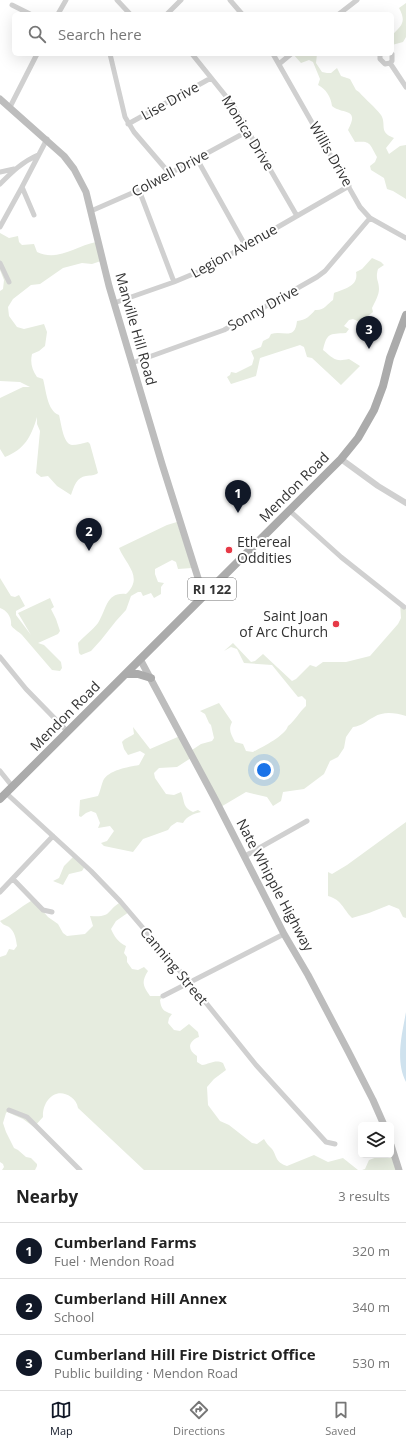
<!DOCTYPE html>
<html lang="en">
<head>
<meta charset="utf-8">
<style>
	:root { --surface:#fff; --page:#f2f2f2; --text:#222; --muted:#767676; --line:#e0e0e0; --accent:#111827 }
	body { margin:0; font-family:"Open Sans",sans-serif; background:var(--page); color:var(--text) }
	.controls { position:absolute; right:12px; bottom:12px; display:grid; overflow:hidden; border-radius:6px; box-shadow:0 4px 16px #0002 }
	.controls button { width:36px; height:36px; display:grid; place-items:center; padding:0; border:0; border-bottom:1px solid var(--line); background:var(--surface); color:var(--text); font:20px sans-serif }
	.you { position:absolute; left:264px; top:770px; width:14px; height:14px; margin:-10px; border:3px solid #fff; border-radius:50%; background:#1a73e8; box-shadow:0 0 0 6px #1a73e833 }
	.badge { display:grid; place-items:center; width:26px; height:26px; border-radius:50%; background:var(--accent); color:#fff; font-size:13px; font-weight:700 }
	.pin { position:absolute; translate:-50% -33px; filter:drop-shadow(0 1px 2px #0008) }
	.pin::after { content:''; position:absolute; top:21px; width:14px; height:12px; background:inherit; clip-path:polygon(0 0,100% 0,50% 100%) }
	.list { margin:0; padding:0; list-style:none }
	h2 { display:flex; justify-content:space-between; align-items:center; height:52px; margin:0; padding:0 16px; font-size:17px }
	h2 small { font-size:13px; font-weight:400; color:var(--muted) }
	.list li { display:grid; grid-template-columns:26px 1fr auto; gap:12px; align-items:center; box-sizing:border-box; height:56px; padding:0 16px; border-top:1px solid var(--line) }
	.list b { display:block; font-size:15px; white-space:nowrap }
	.list p { margin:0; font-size:13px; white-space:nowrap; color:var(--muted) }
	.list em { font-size:13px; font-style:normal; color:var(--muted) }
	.icon { flex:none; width:22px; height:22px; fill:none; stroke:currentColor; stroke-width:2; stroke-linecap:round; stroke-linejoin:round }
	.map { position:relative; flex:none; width:406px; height:1170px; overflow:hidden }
	.search { position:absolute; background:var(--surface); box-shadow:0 4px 16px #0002; left:12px; right:12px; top:12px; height:44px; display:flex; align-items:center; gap:10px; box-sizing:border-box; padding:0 14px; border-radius:6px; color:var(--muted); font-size:15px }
	.sheet { height:220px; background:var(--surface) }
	nav { display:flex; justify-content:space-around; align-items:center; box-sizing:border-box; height:56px; border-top:1px solid var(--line); background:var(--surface); font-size:11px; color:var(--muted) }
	nav a { display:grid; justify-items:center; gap:2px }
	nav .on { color:var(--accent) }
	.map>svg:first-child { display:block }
	.green { fill:#e6ecdf }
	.water { fill:#cfe2ee }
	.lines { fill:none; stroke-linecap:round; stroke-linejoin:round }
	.minor { stroke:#d0d0d0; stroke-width:5 }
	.tertiary { stroke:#d0d0d0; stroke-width:6 }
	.secondary { stroke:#bdbdbd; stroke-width:7 }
	.primary { stroke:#ababab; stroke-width:8 }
	.poi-dot { fill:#e63946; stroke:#fff; stroke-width:1.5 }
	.labels { text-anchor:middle; stroke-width:4; stroke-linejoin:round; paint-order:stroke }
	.shield { fill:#fff; stroke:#707070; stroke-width:1 }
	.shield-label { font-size:13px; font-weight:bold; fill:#333 }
	.street-label { font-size:14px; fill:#333; stroke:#fff }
	.poi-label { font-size:14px; fill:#333; stroke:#fff; text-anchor:start }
</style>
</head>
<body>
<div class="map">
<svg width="406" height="1170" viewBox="0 0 406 1170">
	<rect width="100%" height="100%" fill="#fff"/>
	<path class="green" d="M406,3v34l-3,5 -11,3v-10c11,-10 14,-14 7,-27z
		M293,54h24l-1,9 6,9 5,1h4l6,-5 4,8 9,3 6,11 3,2c7,8 16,15 22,23 6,10 -3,17 13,23l-8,10 3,6 11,-8 6,-1v54l-13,-8 -6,-2 -3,-11 -13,-8 -1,-4 5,-4 2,-5c-8,-14 -6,-16 -22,-15l-7,-12c12,-23 -5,-15 -16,-24 -1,-9 -6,-17 -14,-21l2,-6 -7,-17 -4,-2 -8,3z
		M0,233l9,5 9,-2 1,6 3,3 12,-1 3,8c21,10 39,-6 59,-10l5,19 -9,3 -10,-1 -19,5 -23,16 -9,1 -18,14 -5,8 1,9 8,11 7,2 20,-5 3,8 -2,14 -6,5 -7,3c-2,9 0,16 5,23l6,2c3,10 4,32 16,36 2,7 4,29 13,30 5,0 11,-2 16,-3l2,2 8,29c-4,3 -7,2 -12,3 -9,1 -12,10 -15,19l-14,-9 -9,-10 -7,1 -5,-4 4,-42 -3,-7v-7c-6,20 -12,32 -32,40l-5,-8v-51l23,-11h7l-10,-5 -20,-1v-90l3,-2 1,-9 -4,-10z
		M372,258l9,4 3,3 -6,4c-3,11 1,11 1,20 0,6 -4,13 -7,19l1,4 -5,4 -2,9 -13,-6 -4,1 -5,6 5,3 -3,4c-17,1 -19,0 -23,17 11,9 12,12 26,9l11,7 -19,19 -29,-27 -5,-1 -3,-10 -4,-2 -40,13 -4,18 -25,8 -4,-7 3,-2 1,-3 5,1 16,-8 2,-7 -3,-7 10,-4 2,-6 6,-3 2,-4c12,-4 24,7 26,-13 9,-1 13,-5 18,-11 9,1 12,-6 18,-10l1,-7c10,-4 25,-7 22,-21l6,-3z
		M177,522l15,46 -14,1 -2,-7 -4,-2 -17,9v5l3,8 6,1 -3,4v7l-7,4 -3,-5 -8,3 -2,-4h-3l-7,4 -5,14 -10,11 -15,19 -10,11 -10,4 -2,-2 -1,-10c6,-7 15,-13 20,-20 9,-14 8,-31 28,-29 18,-17 0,-29 -7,-46l48,-23z
		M0,578l11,18 4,1 4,-2 6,11 -9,5v4l15,20 -13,-22 32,-15 4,9 -3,2 5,10 4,12 -2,3 -20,9 6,2 17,17 1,6 -2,3 -8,-1 -30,-35c-4,-4 -9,-6 -11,-10 1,-7 -4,-15 -11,-17z
		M400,603l6,4v109c-11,-3 -22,-5 -32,1 -8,4 -12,9 -21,10l-7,10 -2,11 -6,9 -8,4 -6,13 -20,15 -21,3 -2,9 -8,5 -6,-9 -21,-5 -27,16 -28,-50 -14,9 -18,1 -5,5 1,5 11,16 8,1 7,-3c4,9 1,15 12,20l5,-2 3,2c-8,2 -14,4 -18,11l-6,-1 -6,4 -3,4 -25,9 -10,13 -29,-6 -3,-3 6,-2 7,-10 -4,-5 -12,2 2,-5 -4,-10 -5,-2 -5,2 -5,4 -2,-1 1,-16 18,-4c2,-4 3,-10 5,-15 5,-11 25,-14 36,-16l6,-11 -5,-3 -12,4 -4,-6 -2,-7c3,-4 8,-5 12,-8l-1,-7 17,22 30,-13 9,16 12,-8 11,-3 2,-3 -3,-13 -2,-2 -4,-9 -5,-3 19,-8 13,19c-4,8 -1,12 3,20l8,2 3,7 7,1c9,-5 32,-16 35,-26 7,-5 11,-14 18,-20v-6l-4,-4 -4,1 -26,-32 -28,-2 -7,-14 -6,-2 -7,4 9,-8 18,19 4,-1 8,-7 29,27 4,-2 14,-14 6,2 7,-5h23l24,-6 28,-32 3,-6z
		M406,822v96l-3,-1 -4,-8 -10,-4 -20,8 -17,5c-9,-9 -10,-18 -24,-22v-24l4,2 15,-9z
		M74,856l11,10 -3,5 -13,3 -6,11 -10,-4 6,-3 5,-12z
		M31,901l5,2 12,14 10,7 5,9 4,3 18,-2 8,-8 -3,-10c23,2 16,-6 31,-14l8,10 -13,9 -5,8c3,7 7,13 15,17l-2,7 3,4v5l5,7 6,1 6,-3 4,4c-7,11 -5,15 2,25h13l-3,4c1,9 3,11 12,14l-3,4 -1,5 6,7 6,1 9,-7 9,8 1,5c-11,4 -12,13 -2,19v6l5,3c8,-1 13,-6 21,-2l3,7 -12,9 -7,8 1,18 12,16 9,4 23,18 5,1 7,-5c2,4 5,7 8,10 5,7 3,13 15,17l27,-11 14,7 15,-4 15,12h-214l-66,-62c-1,-5 -3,-8 -7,-11 -15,-11 -29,4 -28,20l-9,10 -11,-8 -16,-7 -1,1 -3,10 3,9 8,16 4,2 8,7 5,1 6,6v2l-2,4h-33l2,-3 -1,-3 -3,-2v-205l6,-2 3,-6 5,1 3,-4c-1,-7 -2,-14 -8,-19 -4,-2 -6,-2 -9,-6 11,-5 20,-14 31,-20z
		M383,1155h8l5,15h-34l3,-1 4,-9z"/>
	<path class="water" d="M406,1012v70c-11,-21 -4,-48 0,-70z"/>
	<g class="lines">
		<path class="minor" d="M117,0l13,14
			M230,0l12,14
			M12,5l18,9
			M58,14l8,-14
			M167,14l14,-14
			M339,14l18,-14
			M110,54l15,63 9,15 36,42
			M192,54l41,51 64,111
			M273,54l87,153 10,11 36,20
			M380,54v5l5,5 5,-1 2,-2v-7
			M390,63l16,24
			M279,64l12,-10
			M10,107l27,-53
			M128,124l83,-46
			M197,159l48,86
			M0,172l14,-3
			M0,184c12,-12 22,-22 38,-29
			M22,187l12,28
			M139,190l35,92
			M91,211l48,-21 109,-59
			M0,227l22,-40 25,-48
			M0,263l9,19
			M114,303l60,-21 31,-13 144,-83
			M132,363l92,-33 93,-53 8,-6 45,-53
			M290,511l51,46 63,50
			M0,657l26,32 41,42
			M0,771l12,15
			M6,793l85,78 29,30 70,82 66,82 70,77 9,2
			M245,856l62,-35
			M13,879l30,31 9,2
			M0,892l53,-56
			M163,996l121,-62
			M9,1110l18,7 53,53"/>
		<path class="tertiary" d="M341,459l37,27 28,17"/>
		<path class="secondary" d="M0,99l64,57 10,13 12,23 23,94 53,178 36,114 4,10 5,6
			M140,659l75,140 69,135 24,41 40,76 25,49 11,25
			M391,1145l8,25"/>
		<path class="primary" d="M126,674h12l13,4
			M0,799l341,-340 17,-21 16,-28 9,-24 7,-28 16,-43"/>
	</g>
	<g class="poi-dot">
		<circle cx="229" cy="550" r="4"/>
		<circle cx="336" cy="624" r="4"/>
	</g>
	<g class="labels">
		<rect class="shield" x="188" y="578" width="48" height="22" rx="3"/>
		<g class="shield-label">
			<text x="212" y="594">RI 122</text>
		</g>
		<g class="street-label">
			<text transform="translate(170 101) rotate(-29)" y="5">Lise Drive</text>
			<text transform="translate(248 133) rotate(58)" y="5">Monica Drive</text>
			<text transform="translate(331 154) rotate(60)" y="5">Willis Drive</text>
			<text transform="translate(170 173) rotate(-28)" y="5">Colwell Drive</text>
			<text transform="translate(234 251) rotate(-29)" y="5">Legion Avenue</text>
			<text transform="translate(263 308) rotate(-29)" y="5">Sonny Drive</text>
			<text transform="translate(136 329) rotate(74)" y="5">Manville Hill Road</text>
			<text transform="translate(294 487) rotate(-45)" y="5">Mendon Road</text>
			<text transform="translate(65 716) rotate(-45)" y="5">Mendon Road</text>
			<text transform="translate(275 885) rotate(62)" y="5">Nate Whipple Highway</text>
			<text transform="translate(174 966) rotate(50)" y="5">Canning Street</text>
		</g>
		<g class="poi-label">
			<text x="237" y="547">Ethereal<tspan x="237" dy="16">Oddities</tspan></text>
			<text x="328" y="621" text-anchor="end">Saint Joan<tspan x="328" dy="16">of Arc Church</tspan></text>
		</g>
	</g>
</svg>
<div class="controls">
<button><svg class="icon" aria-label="layers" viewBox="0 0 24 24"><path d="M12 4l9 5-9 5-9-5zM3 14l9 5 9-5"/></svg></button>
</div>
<div class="you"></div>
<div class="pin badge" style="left:238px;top:513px">1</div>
<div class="pin badge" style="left:89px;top:551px">2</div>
<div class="pin badge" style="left:369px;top:349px">3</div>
<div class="search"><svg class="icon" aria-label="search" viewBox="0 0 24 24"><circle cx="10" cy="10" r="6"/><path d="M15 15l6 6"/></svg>Search here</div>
</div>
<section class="sheet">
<h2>Nearby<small>3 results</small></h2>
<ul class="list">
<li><span class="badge">1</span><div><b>Cumberland Farms</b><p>Fuel · Mendon Road</p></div><em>320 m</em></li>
<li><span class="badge">2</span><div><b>Cumberland Hill Annex</b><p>School</p></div><em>340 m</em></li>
<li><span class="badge">3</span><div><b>Cumberland Hill Fire District Office</b><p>Public building · Mendon Road</p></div><em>530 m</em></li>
</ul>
</section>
<nav>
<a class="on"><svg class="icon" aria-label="map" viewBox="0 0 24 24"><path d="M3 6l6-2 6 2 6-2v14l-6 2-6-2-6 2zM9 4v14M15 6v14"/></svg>Map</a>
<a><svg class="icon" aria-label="directions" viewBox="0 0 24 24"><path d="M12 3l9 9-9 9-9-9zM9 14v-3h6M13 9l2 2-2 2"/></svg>Directions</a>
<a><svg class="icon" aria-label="saved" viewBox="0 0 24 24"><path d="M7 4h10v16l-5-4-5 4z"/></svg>Saved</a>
</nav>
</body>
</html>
